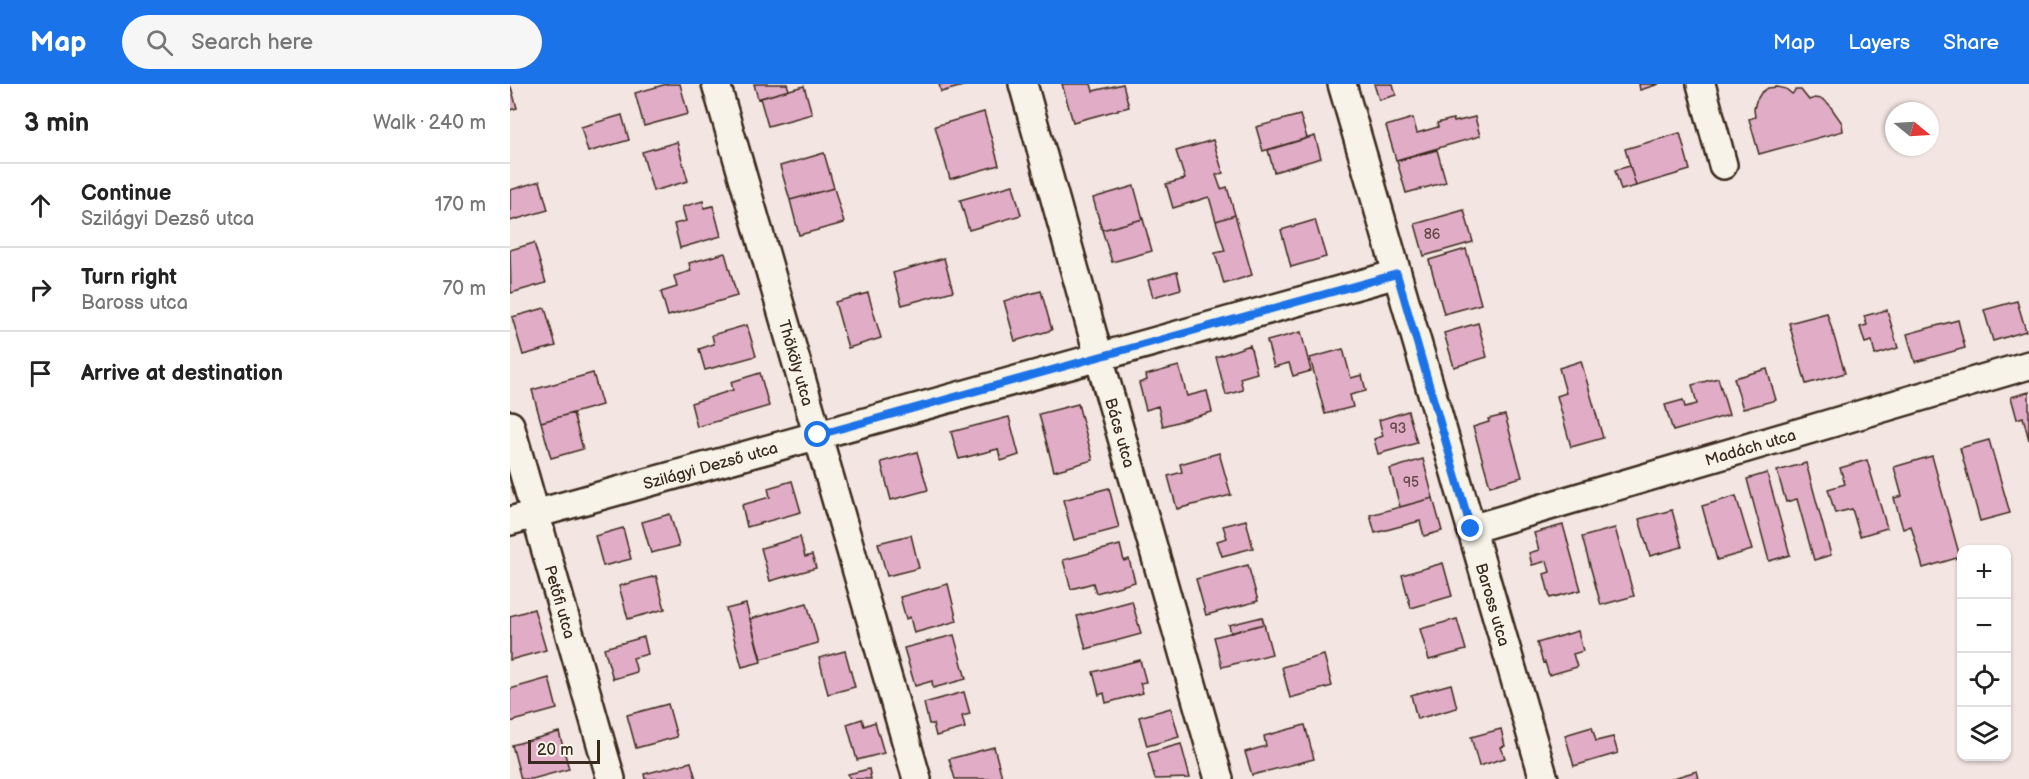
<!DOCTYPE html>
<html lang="en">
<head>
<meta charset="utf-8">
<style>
	:root { --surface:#fff; --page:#f6f6f6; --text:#222; --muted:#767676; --line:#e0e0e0; --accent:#1a73e8 }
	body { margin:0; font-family:"Balsamiq Sans",sans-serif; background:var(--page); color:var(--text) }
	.controls { position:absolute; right:18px; bottom:18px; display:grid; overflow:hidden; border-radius:12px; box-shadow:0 2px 4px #0004 }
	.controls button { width:54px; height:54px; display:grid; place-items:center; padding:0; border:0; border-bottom:2px solid var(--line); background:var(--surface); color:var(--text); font:30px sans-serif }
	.compass { position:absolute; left:1375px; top:18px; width:54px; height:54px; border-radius:50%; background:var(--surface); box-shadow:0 2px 4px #0004; rotate:108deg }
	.scale { position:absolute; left:18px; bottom:15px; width:72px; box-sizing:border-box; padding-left:6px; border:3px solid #3b2a1e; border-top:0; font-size:16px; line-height:21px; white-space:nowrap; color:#3b2a1e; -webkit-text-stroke:4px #f7f3e8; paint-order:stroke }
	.stop { position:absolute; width:18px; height:18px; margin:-14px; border:4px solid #1a73e8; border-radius:50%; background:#fff }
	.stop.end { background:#1a73e8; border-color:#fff; box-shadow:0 2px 6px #0008 }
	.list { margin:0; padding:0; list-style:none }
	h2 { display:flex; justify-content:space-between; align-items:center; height:78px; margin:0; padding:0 24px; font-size:26px }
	h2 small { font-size:20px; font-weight:400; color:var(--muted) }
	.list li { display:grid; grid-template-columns:39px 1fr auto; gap:18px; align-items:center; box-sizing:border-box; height:84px; padding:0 24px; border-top:2px solid var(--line) }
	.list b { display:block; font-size:22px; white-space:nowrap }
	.list p { margin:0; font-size:20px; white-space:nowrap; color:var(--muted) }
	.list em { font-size:20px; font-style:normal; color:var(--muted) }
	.icon { flex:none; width:33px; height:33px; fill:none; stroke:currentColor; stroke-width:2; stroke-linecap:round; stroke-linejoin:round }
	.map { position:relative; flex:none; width:1519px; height:695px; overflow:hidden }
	header { display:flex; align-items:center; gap:36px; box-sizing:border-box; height:84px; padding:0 30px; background:var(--accent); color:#fff }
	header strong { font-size:28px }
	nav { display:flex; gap:33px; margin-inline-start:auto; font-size:21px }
	.search { width:420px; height:54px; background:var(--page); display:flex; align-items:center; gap:15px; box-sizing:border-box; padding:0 21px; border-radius:33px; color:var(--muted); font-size:22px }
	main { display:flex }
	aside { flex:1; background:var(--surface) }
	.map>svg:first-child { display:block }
	.building { fill:#e1acc6; stroke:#3b2a1e; stroke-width:1.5 }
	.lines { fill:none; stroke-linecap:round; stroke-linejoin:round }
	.minor-casing { stroke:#3b2a1e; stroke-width:32 }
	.minor { stroke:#f7f3e8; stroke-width:27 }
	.route { stroke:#1a73e8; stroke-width:8 }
	.labels { text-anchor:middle; stroke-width:4.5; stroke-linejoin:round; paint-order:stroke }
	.number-label { font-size:14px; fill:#644a48 }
	.street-label { font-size:16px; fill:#3b2a1e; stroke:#f7f3e8 }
</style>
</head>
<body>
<header>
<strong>Map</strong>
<div class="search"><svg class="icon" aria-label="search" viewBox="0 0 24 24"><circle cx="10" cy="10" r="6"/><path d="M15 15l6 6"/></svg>Search here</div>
<nav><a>Map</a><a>Layers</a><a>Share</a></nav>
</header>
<main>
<aside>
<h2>3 min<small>Walk · 240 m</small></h2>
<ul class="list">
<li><svg class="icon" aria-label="ahead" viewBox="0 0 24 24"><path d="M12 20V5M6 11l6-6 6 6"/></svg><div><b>Continue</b><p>Szilágyi Dezső utca</p></div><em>170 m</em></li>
<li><svg class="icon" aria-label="right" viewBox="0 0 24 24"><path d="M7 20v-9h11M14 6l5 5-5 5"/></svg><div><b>Turn right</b><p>Baross utca</p></div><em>70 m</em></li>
<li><svg class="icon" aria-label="arrive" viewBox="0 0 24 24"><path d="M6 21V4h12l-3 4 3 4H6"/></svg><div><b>Arrive at destination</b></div></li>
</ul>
</aside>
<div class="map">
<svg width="1519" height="695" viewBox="0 0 1519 695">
	<rect width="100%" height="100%" fill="#f3e5e1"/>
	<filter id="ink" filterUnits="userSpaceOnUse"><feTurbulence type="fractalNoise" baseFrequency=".0167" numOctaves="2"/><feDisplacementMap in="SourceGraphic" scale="12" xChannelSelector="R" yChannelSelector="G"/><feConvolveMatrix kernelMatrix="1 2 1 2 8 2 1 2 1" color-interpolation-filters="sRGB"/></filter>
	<g filter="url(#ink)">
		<path class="building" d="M157,0h13l8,30 -44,12 -9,-33z
			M244,0h33l2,6 -31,9z
			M429,0h31l-29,8z
			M552,0h29l2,7 30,-7 6,23 -56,15z
			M864,0h19l3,11 -17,5z
			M1129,0h20l-19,6z
			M294,2l8,28 -44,12 -8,-28z
			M0,3h1l6,21 -7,2z
			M1267,3l9,2 6,5 4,-4h5l8,10 6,-2 7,1 6,4 14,20 1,8 -84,23 -10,-35 6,-2 -1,-8 2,-8 5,-8 7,-5z
			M474,28l15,53 -49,14 -15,-53z
			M112,31l7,25 -41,12 -7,-25z
			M790,31l7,23 -44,13 -7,-24z
			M965,33l5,19 -84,24 -10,-34 27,-8 4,15 21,-6 -1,-4 16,-4 1,3z
			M1170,49l10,37 -54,16 -11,-37z
			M805,52l6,22 -47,14 -6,-22z
			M703,56l10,33 -7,2 5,14 6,-2 8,28 -19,6 -7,-24 -36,11 -7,-24 19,-5 -9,-28z
			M167,58l11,39 -35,10 -11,-39z
			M927,66l9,32 -40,11 -9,-32z
			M314,69l10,35 -44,12 -10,-34z
			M1120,82l6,20 -15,4 -6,-20z
			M30,97l8,29 -38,11v-31z
			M503,101l8,30 -52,15 -9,-30z
			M624,102l9,33 -41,11 -9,-32z
			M324,104l10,35 -45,12 -9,-35z
			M193,117l1,7 9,-2 8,30 -41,12 -6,-24 12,-3 -4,-14z
			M954,126l9,32 -49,14 -9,-32z
			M725,131l17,60 -28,9 -9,-31 10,-2 -9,-30z
			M633,135l9,32 -40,11 -10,-32z
			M805,136l11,37 -35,10 -10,-37z
			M24,159l12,40 -35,10 -1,-43z
			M956,165l15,55 -37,10 -15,-54z
			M215,169l12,43 -69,20 -7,-24 16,-5 -3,-11 17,-5 -2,-8z
			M434,174l9,33 -51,14 -9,-32z
			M667,188l4,17 -28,8 -5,-17z
			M531,207l11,39 -37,11 -11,-40z
			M358,209l13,45 -33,10 -13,-46z
			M1507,217l9,30 -33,10 -9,-31z
			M35,224l11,38 -33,9 -11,-38z
			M1377,226l11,38 -23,7 -3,-14 -7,2 -5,-16 7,-2 -3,-9z
			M1317,229l18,60 -39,11 -17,-61z
			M1448,236l7,28 -50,14 -8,-28z
			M968,239l9,34 -33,10 -10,-34z
			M237,241l9,31 -51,14 -6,-21 15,-5 -2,-9z
			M791,248l10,39 -18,5 -4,-13 -15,4 -7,-26z
			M740,261l7,28 -17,5 3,12 -17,5 -10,-38z
			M833,265l8,29 11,-3 4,16 -16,4 3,12 -28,7 -15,-56z
			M1071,277l22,77 -32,9 -14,-51 9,-3 -7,-25z
			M669,282l8,30 20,-5 5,21 -49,14 -5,-20 -12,4 -7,-27 8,-3 -1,-5z
			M1257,285l9,31 -33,9 -9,-31z
			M83,289l9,32 -61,17 -9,-32z
			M250,289l9,33 -72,21 -6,-24 42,-13 -2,-8z
			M1208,294l11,37 -56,16 -8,-26 18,-5 2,7 12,-3 -5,-19z
			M1519,308v48l-6,-23 -6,2 -6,-22z
			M568,320l15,56 -39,11 -15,-57z
			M898,327l9,32 -39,11 -4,-15 9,-3 -4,-16z
			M63,329l10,36 -32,9 -10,-36z
			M995,331l17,62 -32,9 -17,-59 16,-5 -1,-3z
			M499,333l10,38 -18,6 -3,-12 -39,10 -8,-27z
			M1479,356l21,73 -30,8 -20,-73z
			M407,368l11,38 -37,10 -10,-38z
			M709,369l12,42 -54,14 -9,-33 14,-4 -2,-8z
			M1422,372l28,101 -37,11 -12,-42 -8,3 -9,-31 8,-2 -8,-29z
			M913,375l10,39 -33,9 -10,-38z
			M1357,376l20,68 -27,8 -8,-27 -17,4 -7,-24 17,-5 -5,-16z
			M1296,379l25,92 -17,5 -17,-61 -11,3 -9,-31z
			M1257,389l23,82 -21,6 -22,-82z
			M282,397l9,31 -54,15 -5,-22 28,-8 -2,-9z
			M599,404l10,40 -45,12 -11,-40z
			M1226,412l16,54 -35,10 -15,-54z
			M923,414l9,33 -18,5 -4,-15 -45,12 -5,-18z
			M1162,426l10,37 -32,9 -11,-37z
			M160,430l9,32 -28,7 -9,-31z
			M736,436l7,28 -31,8 -5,-15 10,-3 -4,-12z
			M1053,441l18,65 -31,8 -6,-24 6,-2 -3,-11 -15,4 -3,-12 10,-3 -5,-17z
			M113,444l8,31 -28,7 -8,-30z
			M1105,444l19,68 -33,9 -19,-68z
			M401,451l8,33 -32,8 -9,-33z
			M290,453l5,20 7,-2 4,13 -46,13 -9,-33z
			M610,461l4,16 5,-2 6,23 -39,11 -3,-10 -22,6 -8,-29z
			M933,479l9,33 -41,12 -9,-33z
			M738,481l10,36 -52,14 -10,-36z
			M146,492l9,33 -37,10 -9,-33z
			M438,500l9,37 -43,12 -4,-16 -4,2 -6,-22z
			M622,517l9,33 -55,15 -9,-33z
			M297,519l11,40 -57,16 -11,-40z
			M236,520l15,58 -19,5 -16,-58z
			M24,525l12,41 -36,10v-44z
			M752,533l2,7 -33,9 -2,-8z
			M947,535l9,31 -37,10 -9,-31z
			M754,540l8,30 -50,13 -8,-30z
			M1068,547l5,20 -10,3 4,13 -28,8 -4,-13 -2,1 -6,-20z
			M444,551l12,44 -33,9 -1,-7 -17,5 -11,-38z
			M134,553l4,17 -15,4 4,14 -24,7 -9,-31z
			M335,567l10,36 -27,7 -9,-36z
			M814,571l8,31 -42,12 -8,-31z
			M630,576l6,22 -6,1 3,10 -37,10 -2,-10 -5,2 -6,-23z
			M39,594l8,31 -47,13v-33z
			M941,600l6,24 -40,11 -6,-24z
			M454,608l6,22 -8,2 3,12 -29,8 -3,-12h-4l-5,-21z
			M158,620l9,33 -41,11 -9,-33z
			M661,624l8,29 -32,9 -8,-29z
			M352,635l2,7 11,-4 9,31 -27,7 -10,-36z
			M795,641l9,34 -62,16 -7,-23 21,-6 -2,-10z
			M1082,643l4,14 17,-4 5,16 -44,13 -9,-31z
			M991,645l4,17 -4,1 4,11 -26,8 -8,-29z
			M49,648l10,37 -37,10h-11l-9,-34z
			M671,660l9,34 -35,1 -7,-26z
			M484,663l8,30 -7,2h-40l-6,-20z
			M181,678l5,17h-51l-1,-5z
			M359,685l2,10h-21l-2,-5z
			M1187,687l2,8h-29z"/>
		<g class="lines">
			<g class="minor-casing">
				<g id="minor">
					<path id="s1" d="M206,0l201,695"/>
					<path id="s2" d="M513,0l76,273 120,422"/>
					<path id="s3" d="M832,0l202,695"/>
					<path d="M1191,0l22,81"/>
					<path id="s4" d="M0,341l101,354"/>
					<path id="s5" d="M0,437l887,-247"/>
					<path id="s6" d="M961,445l558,-164"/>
				</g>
			</g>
			<use href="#minor" class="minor"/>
		</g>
	</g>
	<g class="lines" filter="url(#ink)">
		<path class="route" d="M308,351l579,-161 74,255"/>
	</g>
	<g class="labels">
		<g class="number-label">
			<text x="922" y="155">86</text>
			<text x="888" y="349">93</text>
			<text x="901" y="403">95</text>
		</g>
		<g class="street-label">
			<text dy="6" stroke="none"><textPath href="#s1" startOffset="290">Thököly utca</textPath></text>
			<text dy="6" stroke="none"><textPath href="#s2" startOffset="362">Bács utca</textPath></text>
			<text dy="6" stroke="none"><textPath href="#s6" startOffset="291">Madách utca</textPath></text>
			<text dy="6" stroke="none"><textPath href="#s5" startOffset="208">Szilágyi Dezső utca</textPath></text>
			<text dy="6" stroke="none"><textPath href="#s4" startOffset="184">Petőfi utca</textPath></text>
			<text dy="6" stroke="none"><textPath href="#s3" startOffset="542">Baross utca</textPath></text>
		</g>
	</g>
</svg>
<div class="controls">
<button>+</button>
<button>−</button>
<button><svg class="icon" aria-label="locate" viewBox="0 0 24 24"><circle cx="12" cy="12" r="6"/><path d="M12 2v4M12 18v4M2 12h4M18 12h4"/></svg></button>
<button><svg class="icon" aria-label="layers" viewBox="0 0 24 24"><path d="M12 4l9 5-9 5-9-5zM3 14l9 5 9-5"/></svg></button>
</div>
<svg class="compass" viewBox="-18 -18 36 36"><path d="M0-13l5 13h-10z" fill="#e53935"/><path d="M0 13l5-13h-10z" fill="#767676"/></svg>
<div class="scale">20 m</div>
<div class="stop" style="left:308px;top:351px"></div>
<div class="stop end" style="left:961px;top:445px"></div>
</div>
</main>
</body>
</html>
